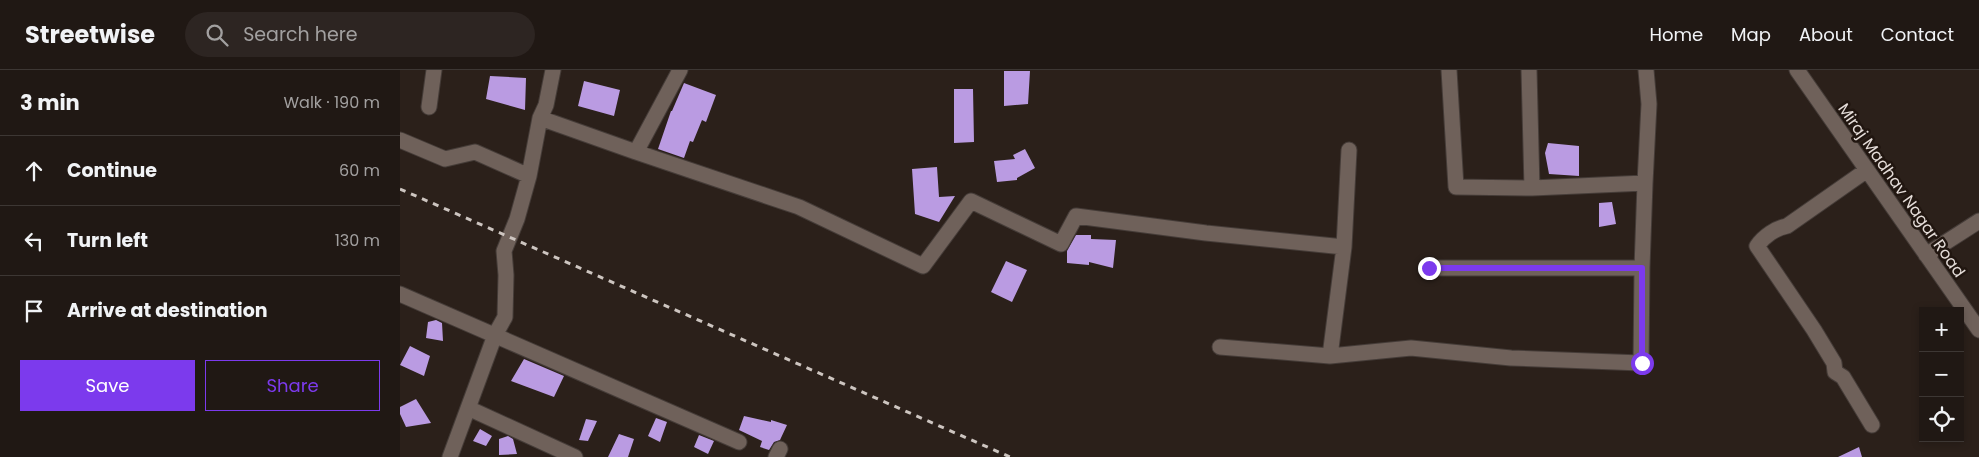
<!DOCTYPE html>
<html lang="en">
<head>
<meta charset="utf-8">
<style>
	:root { --surface:#201814; --page:#2d2522; --text:#f1f3f6; --muted:#a2a0a0; --line:#3d3734; --accent:#7c3aed }
	body { margin:0; font-family:Poppins,sans-serif; background:var(--page); color:var(--text) }
	.controls { position:absolute; right:15px; bottom:15px; display:grid; overflow:hidden; border-radius:0px; box-shadow:0 2px 8px #0003 }
	.controls button { width:45px; height:45px; display:grid; place-items:center; padding:0; border:0; border-bottom:1px solid var(--line); background:var(--surface); color:var(--text); font:25px sans-serif }
	.stop { position:absolute; width:15px; height:15px; margin:-11px; border:4px solid #7c3aed; border-radius:50%; background:#fff }
	.stop.end { background:#7c3aed; border-color:#fff; box-shadow:0 1px 5px #0008 }
	.list { margin:0; padding:0; list-style:none }
	h2 { display:flex; justify-content:space-between; align-items:center; height:65px; margin:0; padding:0 20px; font-size:21px }
	h2 small { font-size:16px; font-weight:400; color:var(--muted) }
	.list li { display:grid; grid-template-columns:32px 1fr auto; gap:15px; align-items:center; box-sizing:border-box; height:70px; padding:0 20px; border-top:1px solid var(--line) }
	.list b { display:block; font-size:19px; white-space:nowrap }
	.list em { font-size:16px; font-style:normal; color:var(--muted) }
	.actions { display:flex; gap:10px; padding:15px 20px }
	.actions a { flex:1; padding:11px 0; border:1px solid var(--accent); border-radius:0px; text-align:center; font-size:18px; color:var(--accent) }
	.actions .main { background:var(--accent); color:#fff }
	.icon { flex:none; width:28px; height:28px; fill:none; stroke:currentColor; stroke-width:2; stroke-linecap:round; stroke-linejoin:round }
	.map { position:relative; flex:none; width:1579px; height:387px; overflow:hidden }
	header { display:flex; align-items:center; gap:30px; box-sizing:border-box; height:70px; padding:0 25px; background:var(--surface); border-bottom:1px solid var(--line) }
	header strong { font-size:24px }
	nav { display:flex; gap:28px; margin-inline-start:auto; font-size:18px }
	.search { width:350px; height:45px; background:var(--page); display:flex; align-items:center; gap:12px; box-sizing:border-box; padding:0 18px; border-radius:28px; color:var(--muted); font-size:19px }
	main { display:flex }
	aside { flex:1; background:var(--surface) }
	.map>svg:first-child { display:block }
	.building { fill:#ba9be2 }
	.lines { fill:none; stroke-linecap:round; stroke-linejoin:round }
	.minor-casing { stroke:#453c38; stroke-width:17 }
	.minor { stroke:#6f615a; stroke-width:15 }
	.rail { stroke:#cdc5c0; stroke-width:3; stroke-dasharray:6 6; stroke-linecap:butt }
	.route { stroke:#7c3aed; stroke-width:6 }
	.labels { text-anchor:middle; stroke-width:5; stroke-linejoin:round; paint-order:stroke }
	.street-label { font-size:16px; fill:#e5ddd9; stroke:#211610 }
</style>
</head>
<body>
<header>
<strong>Streetwise</strong>
<div class="search"><svg class="icon" aria-label="search" viewBox="0 0 24 24"><circle cx="10" cy="10" r="6"/><path d="M15 15l6 6"/></svg>Search here</div>
<nav><a>Home</a><a>Map</a><a>About</a><a>Contact</a></nav>
</header>
<main>
<aside>
<h2>3 min<small>Walk · 190 m</small></h2>
<ul class="list">
<li><svg class="icon" aria-label="ahead" viewBox="0 0 24 24"><path d="M12 20V5M6 11l6-6 6 6"/></svg><div><b>Continue</b></div><em>60 m</em></li>
<li><svg class="icon" aria-label="left" viewBox="0 0 24 24"><path d="M17 20v-9H6M10 6l-5 5 5 5"/></svg><div><b>Turn left</b></div><em>130 m</em></li>
<li><svg class="icon" aria-label="arrive" viewBox="0 0 24 24"><path d="M6 21V4h12l-3 4 3 4H6"/></svg><div><b>Arrive at destination</b></div></li>
</ul>
<div class="actions"><a class="main">Save</a><a>Share</a></div>
</aside>
<div class="map">
<svg width="1579" height="387" viewBox="0 0 1579 387">
	<rect width="100%" height="100%" fill="#2b201a"/>
	<path class="building" d="M604,1h26l-2,33 -24,2z
		M90,6l36,2 -1,32 -39,-11z
		M184,11l36,9 -6,26 -36,-10z
		M284,13l32,12 -10,27 -4,-2 -9,22 -3,-1 -6,17 -26,-9 13,-38h1z
		M554,19h19l1,53 -20,1z
		M1148,73l31,3v30l-30,-2 -4,-21z
		M625,79l10,19 -18,10v2l-20,2 -3,-21 21,-2 -2,-4z
		M537,97l2,30 16,-1 -16,26 -24,-8 -3,-45z
		M1212,132l4,22 -17,3v-24z
		M676,165h15v4l25,1 -3,28 -24,-6v3l-22,-2v-12z
		M606,191l21,9 -15,32 -21,-10z
		M36,250l6,3 1,18 -17,-3 2,-16z
		M10,276l20,10 -6,20 -24,-11z
		M124,289l40,17 -10,21 -43,-16z
		M16,329l15,24 -25,4 -6,-13v-7z
		M344,346l27,6v-2l16,5 -7,15 -6,2 -5,8 -9,-3 2,-6 -23,-11z
		M256,348l11,4 -7,20 -12,-6z
		M186,349l11,2 -9,20 -9,-1z
		M80,359l12,7 -6,10 -13,-5z
		M219,364l15,5 -6,18h-20z
		M299,365l15,6 -6,13 -14,-7z
		M108,366l5,3 4,15 -18,1v-16z
		M1459,377l3,10h-24z"/>
	<g class="lines">
		<g class="minor-casing">
			<path id="minor" d="M1049,0l7,117 76,1
				M1129,0l3,118 113,-5 4,-79 -3,-34
				M1397,0l182,260
				M29,37l5,-37
				M140,48l96,34 44,-82
				M0,70l45,19 30,-7 54,24
				M236,82l163,55 124,59 48,-65 90,43 15,-28 130,17 138,14 5,-97
				M1467,100l-80,56c-11,2 -23,10 -30,20l57,84 20,33 1,9 8,5 29,48
				M1526,185l53,-34
				M1029,198h213l3,-85
				M0,224l339,148
				M820,277l110,9 81,-8 100,10 130,5 1,-95
				M930,286l14,-109
				M68,338l107,49
				M50,387l45,-122 10,-18 1,-42 -2,-24 13,-32 12,-43 11,-58 6,-13 7,-35
				M376,387l4,-8"/>
		</g>
		<use href="#minor" class="minor"/>
		<path class="rail" d="M0,119l610,268"/>
	</g>
	<g class="lines">
		<path class="route" d="M1029,198h213v95"/>
	</g>
	<g class="labels">
		<g class="street-label">
			<text transform="translate(1502 120) rotate(55)" y="6">Miraj Madhav Nagar Road</text>
		</g>
	</g>
</svg>
<div class="controls">
<button>+</button>
<button>−</button>
<button><svg class="icon" aria-label="locate" viewBox="0 0 24 24"><circle cx="12" cy="12" r="6"/><path d="M12 2v4M12 18v4M2 12h4M18 12h4"/></svg></button>
</div>
<div class="stop" style="left:1242px;top:293px"></div>
<div class="stop end" style="left:1029px;top:198px"></div>
</div>
</main>
</body>
</html>
